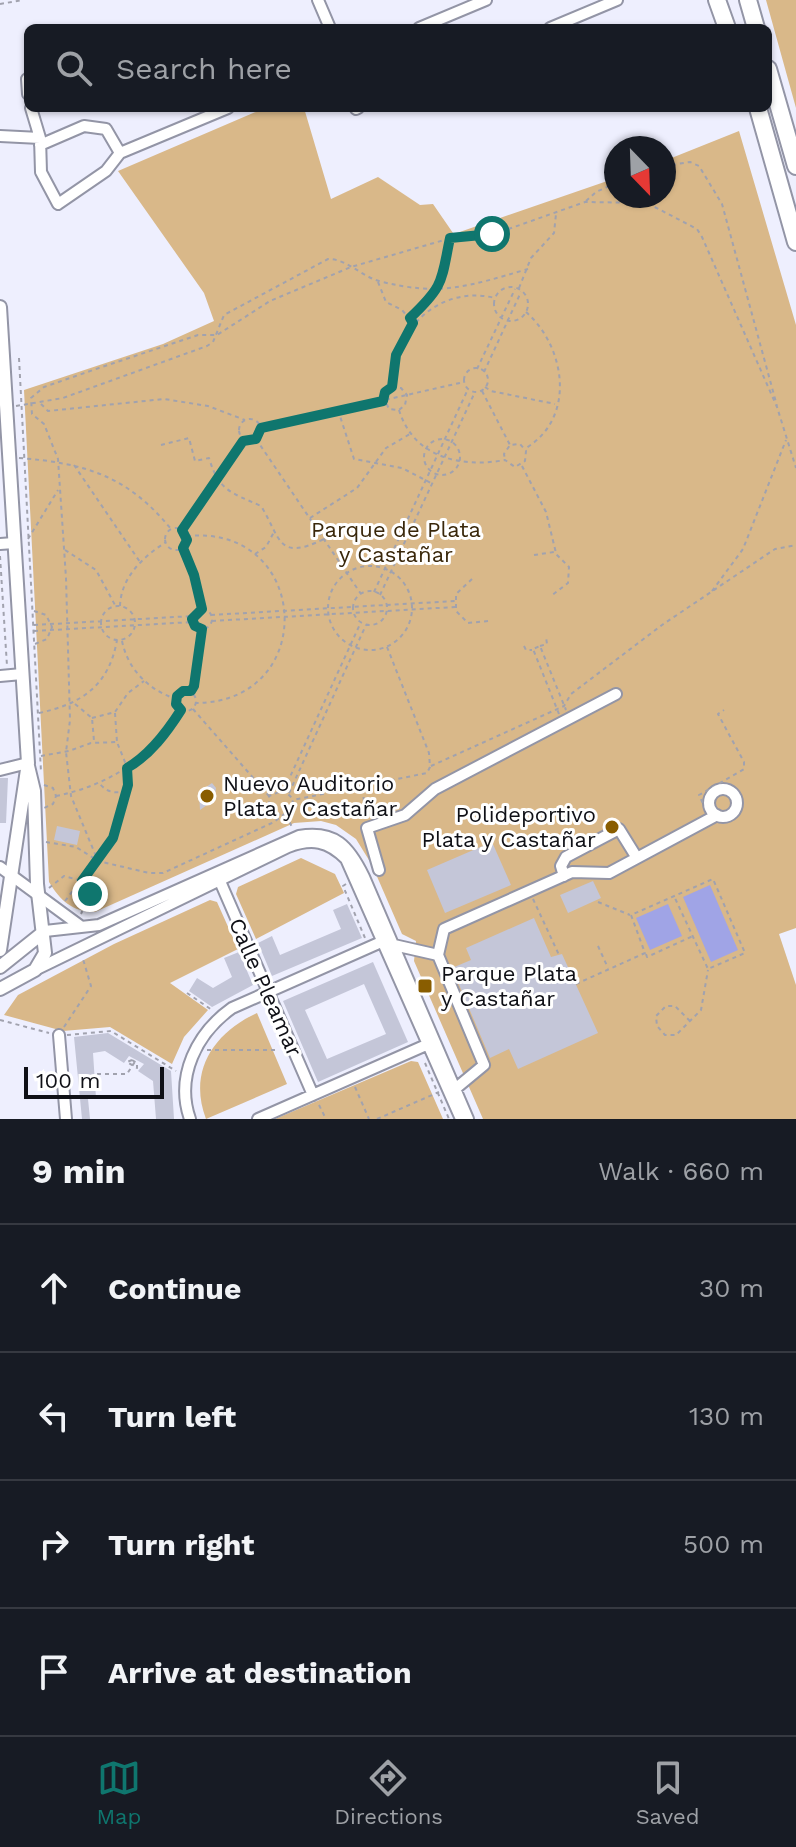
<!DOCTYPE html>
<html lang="en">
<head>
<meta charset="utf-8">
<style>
	:root { --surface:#171b24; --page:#242831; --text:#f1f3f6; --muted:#9ea1a6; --line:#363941; --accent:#0f766e }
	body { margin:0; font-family:"Work Sans",sans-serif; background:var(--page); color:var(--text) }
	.compass { position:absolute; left:604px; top:136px; width:72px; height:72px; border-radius:50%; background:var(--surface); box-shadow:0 2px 6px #0004; rotate:157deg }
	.scale { position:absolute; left:24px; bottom:20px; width:140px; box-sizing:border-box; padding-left:8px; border:4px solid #0f1016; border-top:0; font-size:22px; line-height:28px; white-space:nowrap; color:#0f1016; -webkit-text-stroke:6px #fff; paint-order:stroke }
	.stop { position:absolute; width:24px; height:24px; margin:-18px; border:6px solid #0f766e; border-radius:50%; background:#fff }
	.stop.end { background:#0f766e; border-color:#fff; box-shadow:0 2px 8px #0008 }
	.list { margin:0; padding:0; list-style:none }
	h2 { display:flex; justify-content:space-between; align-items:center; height:104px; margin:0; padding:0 32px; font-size:34px }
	h2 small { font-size:26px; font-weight:400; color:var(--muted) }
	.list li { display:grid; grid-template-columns:52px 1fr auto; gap:24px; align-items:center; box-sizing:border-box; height:128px; padding:0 32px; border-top:2px solid var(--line) }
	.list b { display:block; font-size:30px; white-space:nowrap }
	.list em { font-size:26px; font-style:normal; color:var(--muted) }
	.icon { flex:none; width:44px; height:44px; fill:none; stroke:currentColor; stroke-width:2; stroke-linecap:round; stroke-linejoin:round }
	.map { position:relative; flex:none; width:796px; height:1119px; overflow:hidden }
	.search { position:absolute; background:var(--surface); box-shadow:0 2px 6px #0004; left:24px; right:24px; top:24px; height:88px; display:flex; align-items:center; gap:20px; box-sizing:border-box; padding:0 28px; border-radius:12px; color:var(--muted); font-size:30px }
	.sheet { height:616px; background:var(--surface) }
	nav { display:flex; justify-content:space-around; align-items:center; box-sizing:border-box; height:112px; border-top:2px solid var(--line); background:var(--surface); font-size:22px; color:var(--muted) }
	nav a { display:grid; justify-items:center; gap:4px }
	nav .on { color:var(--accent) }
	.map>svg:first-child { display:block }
	.green { fill:#d9b889 }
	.water { fill:#a0a4e6 }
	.building { fill:#c4c6d8; fill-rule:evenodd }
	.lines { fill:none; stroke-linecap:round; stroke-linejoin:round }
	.minor-casing { stroke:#9395a6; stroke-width:14 }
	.major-casing { stroke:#9395a6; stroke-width:16 }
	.highway-casing { stroke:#9395a6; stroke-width:20 }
	.path { stroke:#a1a2ae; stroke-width:2; stroke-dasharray:4 4; stroke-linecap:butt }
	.minor { stroke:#fff; stroke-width:10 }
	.major { stroke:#fff; stroke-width:12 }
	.highway { stroke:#fff; stroke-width:16 }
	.path-bridge { stroke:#a1a2ae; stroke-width:2; stroke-dasharray:4 4; stroke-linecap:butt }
	.route { stroke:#0f766e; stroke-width:10 }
	.poi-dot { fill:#895d00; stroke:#fff; stroke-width:3 }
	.labels { text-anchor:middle; stroke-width:6; stroke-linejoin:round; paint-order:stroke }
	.park-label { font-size:22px; fill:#39270a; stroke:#fff }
	.poi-label { font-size:22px; fill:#0f1016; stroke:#fff; text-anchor:start }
	.street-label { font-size:22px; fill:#0f1016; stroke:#fff }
</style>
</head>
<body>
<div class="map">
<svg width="796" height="1119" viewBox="0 0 796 1119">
	<rect width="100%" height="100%" fill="#eeeffe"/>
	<path class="green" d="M766,0h30v108z
		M265,108h39l27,91 47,-22 42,28 13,-1 20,29 -2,2 165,-57v18h48v-35l75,-30 57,194v603l-17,6 17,51v134h-313l-69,-158 2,-20 -14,-7 -30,-69 -16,-26 -20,-14 -15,-4 -27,2 -199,89c-23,0 -35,-12 -46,-30l-25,-492 139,-46 51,-23 -10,-28 -86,-122z
		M301,858l34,16 9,19 -88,46 -20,-45 2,-7z
		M210,900l7,2 21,47 -68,34 38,27 -24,27 -12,27 -62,-37 -47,4 -59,-16 14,-20 96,-51z
		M257,1013l30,71 -81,35c-18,-47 7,-86 51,-106z
		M411,1061l7,1 25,57h-168z"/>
	<path class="water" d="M710,885l28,65 -27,12 -28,-65z
		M668,904l14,32 -32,14 -14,-32z"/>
	<path class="building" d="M0,778h8l-2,45h-6z
		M212,783l4,5 -2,12 -14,10 -1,-18z
		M57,826l23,5 -3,14 -23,-5z
		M492,842l19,43 -66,28 -18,-43z
		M593,881l8,17 -33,15 -8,-18z
		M347,904l15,34 -90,38 -14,-33 14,-7 8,19 61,-26 -8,-19z
		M534,918l17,39 11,-3 36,79 -80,36 -9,-20 -19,9 -38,-90 19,-8 -5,-12z
		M239,952l14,33 -41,22 -23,-16 8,-13 16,10 19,-11 -8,-19z
		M373,962l35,80 -90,40 -35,-81zM364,984l22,50 -59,25 -22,-49z
		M108,1033l63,38 3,48h-18l-3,-38 -15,-10 6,-7 -15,-8 -5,7 -19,-12 -12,2 3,45 -8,1 2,20h-8l-8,-82z"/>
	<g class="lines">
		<g class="minor-casing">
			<path id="minor" d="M318,0l12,28
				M419,28l67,-28
				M550,28l67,-28
				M27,79l1,15
				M356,109l2,-1
				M0,136l40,2 -9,-30
				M40,138l1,34 17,32 48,-33 14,-18 108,-45
				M40,145l44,-19 22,3 14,24
				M0,544l14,-1
				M0,676l22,-2
				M0,770l28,-7
				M709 803a14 14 0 1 1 28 0a14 14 0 1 1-28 0Z
				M0,867l79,58
				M379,870l-12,-42 38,-13 30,-26 181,-95
				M564,876l-3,-10 5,-9 53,-28 18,29
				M219,879l94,216
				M45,931l54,-6 200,-89c36,-6 50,10 65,41l104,242
				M394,945l44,10
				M35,970l253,-123c24,-9 40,-6 58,12l115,260
				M59,1035l7,84
				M455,1089l29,-24 -46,-110 6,-26 128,-57 37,1 108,-58
				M190,1119c-15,-43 7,-86 42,-111l156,-69
				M258,1119l175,-77"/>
		</g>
		<g class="major-casing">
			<path id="major" d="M0,307l28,456 -28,187
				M0,967l45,-36
				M0,989l35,-19 10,-17 -8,-69 -3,-93 -6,-25"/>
		</g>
		<g class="highway-casing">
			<path id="highway" d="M717,0l10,28
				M748,0l8,28
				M768,69l28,97
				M758,108l38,134"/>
		</g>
		<path class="path" d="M0,4l23,-4
			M664,166l26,-4 9,4 23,38 55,202
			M586,201l10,-9 20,-9
			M378,282l8,20 16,8 11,13
			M494 304a17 17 0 1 1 34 0a17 17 0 1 1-34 0Z
			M519,288l12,-30 23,-25 2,-19
			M526,312c39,34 51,105 0,136
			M410,318l32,-38 8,-39
			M19,358l22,414
			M464 380a12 12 0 1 1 24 0a12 12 0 1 1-24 0Z
			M477,369l38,-80
			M484,372l37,-80
			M392,387l9,1 6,7 -2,10 -6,5 -10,-1 -6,-13 9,-9c-1,-55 46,-103 103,-89
			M485,387l6,4 64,13
			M482,391l28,54
			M41,404l7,7 116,-12 44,7 37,14
			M16,406l47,-8 144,-52 6,-4 11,-27 104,-56c19,0 33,17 51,22 61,16 90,5 149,-12
			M338,410l16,49 48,9 29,15
			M399,410c15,48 62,58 106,50l10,7 10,-6 1,-10 -6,-7 -10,1 -6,9 1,6
			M239 430a11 11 0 1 1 22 0a11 11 0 1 1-22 0Z
			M261,428l203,-46
			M256,439l105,155
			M424 457a18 18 0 1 1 36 0a18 18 0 1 1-36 0Z
			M161,445l28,-7 6,23 14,-3c10,33 21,34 52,48 20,32 16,56 63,33
			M19,458c66,5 109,18 152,71
			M74,465l66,97
			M522,466l24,46 10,41
			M310,518l47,-30 29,-40 24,-14
			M165 539a11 11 0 1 1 22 0a11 11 0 1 1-22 0Z
			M182,530l63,-90
			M187,536c124,-12 133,166 9,167
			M28,539l30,-49
			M183,549l19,60
			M65,550l31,20 19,35
			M255,554l11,-7 8,-15
			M534,555l20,-3 15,15 -1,16 -17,13
			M0,556l7,110
			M328 608a42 42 0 1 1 84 0a42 42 0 1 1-84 0Z
			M472,579l-16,15v17l12,12 21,-2
			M712,591l31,-42 43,-109
			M353 608a17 17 0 1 1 34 0a17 17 0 1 1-34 0Z
			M374,592l94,-203
			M380,595l95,-203
			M101 623a17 17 0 1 1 34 0a17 17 0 1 1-34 0Z
			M120,606c1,-29 23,-49 46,-64
			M192 619a10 10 0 1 1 20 0a10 10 0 1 1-20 0Z
			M34,611l12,4 6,12 -5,12 -12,5
			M211,615l244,-14
			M212,621l243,-14
			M34,625l159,-9
			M34,631l159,-9
			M122,641c6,29 27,49 54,58
			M524,646l2,4h6
			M540,646l7,-2 -1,-7
			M387,647l42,106 1,14 -3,6 -134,27 -2,9 -17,13 -111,51h-14l-51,-12 -27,-65 -5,-44 4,-32 -4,-142 -8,-119 -14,-35 -12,-10 -1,-16 13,-11 55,-19 99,-33h19l53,-34 81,-34 107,-31 42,-4 85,-30 62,1 50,26 5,8 75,170 19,61
			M191,690l11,-61
			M176 701a10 10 0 1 1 20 0a10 10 0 1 1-20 0Z
			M75,704l17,14 2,23
			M193,709l76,87
			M39,713c42,-9 70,-27 78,-73
			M115,713l2,29
			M559,714l-26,-65 7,-3 26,64
			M92,718l23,-6 13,-19 16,-12
			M41,756l28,-5 22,-8 26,-1c6,17 17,33 7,50 -11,1 -17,0 -24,-8
			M431,766l133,-60 7,-12 91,-69 113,-76 21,-4
			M44,785l9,3 3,8 -3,8 -9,4
			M705 803a18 18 0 1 1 36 0a18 18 0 1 1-36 0Z
			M363,789l2,29
			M284,790l77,-168
			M289,793l77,-168
			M56,796c54,-11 96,-39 125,-86
			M706,810l-7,-15 45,-26v-7l-26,-48 6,-4
			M280,815l-11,-6v-13l15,-6 9,9
			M286,815l6,12
			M46,842l30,5 19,12
			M346,884l-3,2 22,52
			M49,888l15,-12 18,5 8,13 -9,20
			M533,899l26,56
			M65,901l48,-63 10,-45
			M598,902l32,13
			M598,946l10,22
			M646,954l1,3 46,-21
			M576,984l69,-31 -14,-38 82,-36 32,74 -37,16 -34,-73
			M187,993l25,17
			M0,1020l49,13
			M690,1021l-15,-15h-9l-10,10 1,10 8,9h11l25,-25 7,-40
			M64,1027l27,-41 -8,-27
			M67,1035l44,-4 65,40
			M207,1050h69
			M132,1060l-5,2 10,6v-5
			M425,1063l24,56
			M97,1074h30l9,-14
			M355,1087l14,32
			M319,1105l7,14
			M377,1119l62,-27"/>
		<use href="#minor" class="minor"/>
		<use href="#major" class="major"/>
		<use href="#highway" class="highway"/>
		<path class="path-bridge" d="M132,1060l5,3"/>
	</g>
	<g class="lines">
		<path class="route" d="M90,894l-8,-13 31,-43 15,-53 -1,-17c23,-13 40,-36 54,-58l-5,-6 1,-8 6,-5h8l3,-5 8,-57 -7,-3 -3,-7 10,-10 -8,-34 -11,-27 4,-8 -5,-10 61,-89 13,-2 5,-11 122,-27 2,-9 7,-5 4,-32 17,-32 -3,-5c35,-33 31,-37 40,-80l42,-4"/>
	</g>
	<g class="poi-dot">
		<circle cx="207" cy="796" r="8"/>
		<circle cx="612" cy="827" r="8"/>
		<rect x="417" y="978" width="16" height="16" rx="4"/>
	</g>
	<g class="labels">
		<g class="park-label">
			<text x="396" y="537">Parque de Plata<tspan x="396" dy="25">y Castañar</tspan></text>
		</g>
		<g class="poi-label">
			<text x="223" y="791">Nuevo Auditorio<tspan x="223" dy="25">Plata y Castañar</tspan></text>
			<text x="596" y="822" text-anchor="end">Polideportivo<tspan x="596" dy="25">Plata y Castañar</tspan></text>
			<text x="441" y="981">Parque Plata<tspan x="441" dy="25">y Castañar</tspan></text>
		</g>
		<g class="street-label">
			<text transform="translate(266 987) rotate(66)" y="8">Calle Pleamar</text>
		</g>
	</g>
</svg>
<svg class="compass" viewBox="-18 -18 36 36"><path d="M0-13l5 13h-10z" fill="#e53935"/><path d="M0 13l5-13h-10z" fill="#9ea1a6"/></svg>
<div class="scale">100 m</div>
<div class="stop" style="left:492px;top:234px"></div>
<div class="stop end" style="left:90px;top:894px"></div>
<div class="search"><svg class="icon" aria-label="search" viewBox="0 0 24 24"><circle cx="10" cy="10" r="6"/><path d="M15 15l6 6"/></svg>Search here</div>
</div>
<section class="sheet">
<h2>9 min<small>Walk · 660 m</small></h2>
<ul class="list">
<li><svg class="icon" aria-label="ahead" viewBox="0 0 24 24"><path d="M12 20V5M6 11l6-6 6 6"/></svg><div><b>Continue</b></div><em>30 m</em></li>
<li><svg class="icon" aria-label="left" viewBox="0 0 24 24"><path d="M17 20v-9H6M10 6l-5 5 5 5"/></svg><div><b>Turn left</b></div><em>130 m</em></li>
<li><svg class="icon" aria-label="right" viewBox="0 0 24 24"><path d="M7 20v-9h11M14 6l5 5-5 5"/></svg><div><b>Turn right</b></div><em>500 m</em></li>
<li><svg class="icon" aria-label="arrive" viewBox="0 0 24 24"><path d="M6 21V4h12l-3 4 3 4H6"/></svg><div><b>Arrive at destination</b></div></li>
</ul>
</section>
<nav>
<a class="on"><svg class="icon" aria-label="map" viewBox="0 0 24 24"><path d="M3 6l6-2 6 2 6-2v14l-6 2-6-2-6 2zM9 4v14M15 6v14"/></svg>Map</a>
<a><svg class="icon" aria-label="directions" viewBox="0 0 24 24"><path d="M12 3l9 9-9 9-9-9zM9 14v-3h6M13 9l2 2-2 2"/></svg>Directions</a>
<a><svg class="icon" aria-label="saved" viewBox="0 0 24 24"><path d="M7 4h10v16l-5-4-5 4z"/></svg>Saved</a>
</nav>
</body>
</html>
